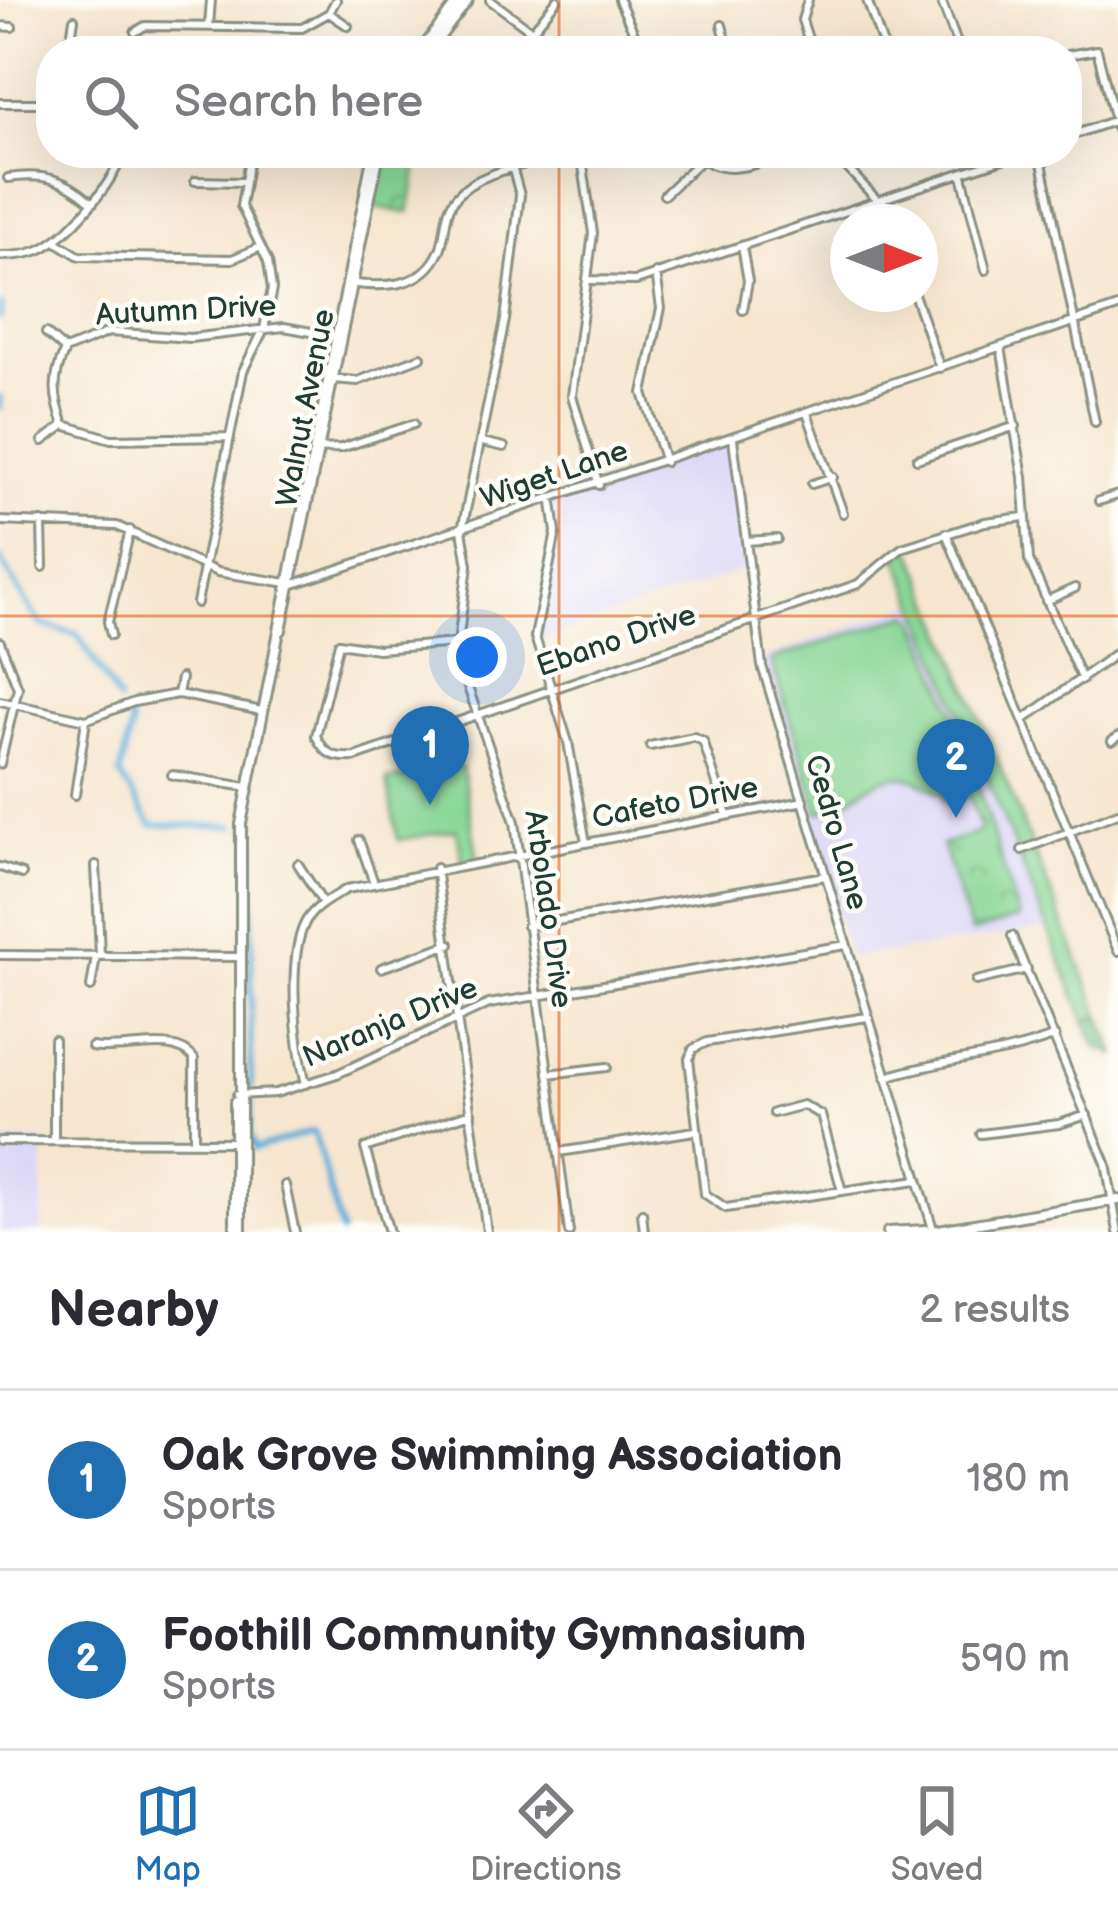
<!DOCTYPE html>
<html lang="en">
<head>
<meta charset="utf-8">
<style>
	:root { --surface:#fff; --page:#f7f7f7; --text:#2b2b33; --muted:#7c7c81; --line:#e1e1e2; --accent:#1f6fb2 }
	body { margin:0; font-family:"Balsamiq Sans",sans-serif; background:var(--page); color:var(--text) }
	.compass { position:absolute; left:830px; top:204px; width:108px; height:108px; border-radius:50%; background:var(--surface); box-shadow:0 12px 48px #0002; rotate:90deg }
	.you { position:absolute; left:477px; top:657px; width:42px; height:42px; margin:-30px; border:9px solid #fff; border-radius:50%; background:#1a73e8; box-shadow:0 0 0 18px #1a73e833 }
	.badge { display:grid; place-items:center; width:78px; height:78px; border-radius:50%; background:var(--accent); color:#fff; font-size:39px; font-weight:700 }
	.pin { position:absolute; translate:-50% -99px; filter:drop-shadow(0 3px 6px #0008) }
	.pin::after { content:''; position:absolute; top:63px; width:42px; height:36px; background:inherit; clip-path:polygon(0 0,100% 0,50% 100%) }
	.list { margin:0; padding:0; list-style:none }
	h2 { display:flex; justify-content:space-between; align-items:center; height:156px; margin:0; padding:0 48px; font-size:51px }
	h2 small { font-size:39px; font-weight:400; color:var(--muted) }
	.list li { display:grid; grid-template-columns:78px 1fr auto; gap:36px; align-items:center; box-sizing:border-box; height:180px; padding:0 48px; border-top:3px solid var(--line) }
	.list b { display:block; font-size:45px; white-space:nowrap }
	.list p { margin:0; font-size:39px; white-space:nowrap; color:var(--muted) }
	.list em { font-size:39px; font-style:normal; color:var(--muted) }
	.icon { flex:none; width:66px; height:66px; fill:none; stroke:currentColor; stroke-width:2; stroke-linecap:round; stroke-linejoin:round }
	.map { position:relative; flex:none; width:1118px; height:1232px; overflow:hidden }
	.search { position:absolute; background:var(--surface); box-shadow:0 12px 48px #0002; left:36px; right:36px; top:36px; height:132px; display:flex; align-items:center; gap:30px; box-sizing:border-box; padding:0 42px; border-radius:48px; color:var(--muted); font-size:45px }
	.sheet { height:516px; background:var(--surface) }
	nav { display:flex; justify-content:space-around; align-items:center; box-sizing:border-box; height:168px; border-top:3px solid var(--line); background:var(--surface); font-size:33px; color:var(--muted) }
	nav a { display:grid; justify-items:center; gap:6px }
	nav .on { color:var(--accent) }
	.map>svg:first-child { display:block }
	.built { fill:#dad6f7 }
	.grass { fill:#88d695; stroke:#548a64; stroke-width:3 }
	.forest { fill:url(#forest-firs); stroke:#467a59; stroke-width:3 }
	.park { fill:url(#park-crowns); stroke:#548a64; stroke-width:3 }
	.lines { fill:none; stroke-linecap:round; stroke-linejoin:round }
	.canal { stroke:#61b0db; stroke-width:6 }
	.minor-casing { stroke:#8a9282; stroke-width:12 }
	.tertiary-casing { stroke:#8a9282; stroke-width:14 }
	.minor { stroke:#fff; stroke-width:6 }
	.tertiary { stroke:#fff; stroke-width:8 }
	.grid { fill:none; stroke:#de580e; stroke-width:3; stroke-opacity:0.55 }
	.labels { text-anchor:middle; stroke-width:9; stroke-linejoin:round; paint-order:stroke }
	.street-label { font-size:30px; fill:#1f3d34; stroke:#fdfcf7 }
</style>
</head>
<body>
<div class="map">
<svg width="1118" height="1232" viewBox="0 0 1118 1232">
	<defs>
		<pattern id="forest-firs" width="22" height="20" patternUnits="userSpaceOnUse" patternTransform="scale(3)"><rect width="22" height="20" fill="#6eb77e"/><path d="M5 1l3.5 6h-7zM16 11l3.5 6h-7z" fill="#5a9668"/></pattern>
		<pattern id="park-crowns" width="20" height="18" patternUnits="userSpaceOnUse" patternTransform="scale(3)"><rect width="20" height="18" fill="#88d695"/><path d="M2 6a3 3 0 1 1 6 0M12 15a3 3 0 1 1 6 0" fill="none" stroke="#6faf7a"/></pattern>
	</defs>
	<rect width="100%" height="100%" fill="#fdfcf7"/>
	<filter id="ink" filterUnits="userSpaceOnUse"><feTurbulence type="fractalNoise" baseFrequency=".00833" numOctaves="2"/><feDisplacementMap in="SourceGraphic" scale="24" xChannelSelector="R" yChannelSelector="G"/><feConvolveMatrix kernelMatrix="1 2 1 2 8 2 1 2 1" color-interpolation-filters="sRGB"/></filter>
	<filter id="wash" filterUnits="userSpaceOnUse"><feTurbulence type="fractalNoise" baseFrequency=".004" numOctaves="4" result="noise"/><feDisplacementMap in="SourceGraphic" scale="48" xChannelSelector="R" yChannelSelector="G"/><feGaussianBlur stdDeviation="2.7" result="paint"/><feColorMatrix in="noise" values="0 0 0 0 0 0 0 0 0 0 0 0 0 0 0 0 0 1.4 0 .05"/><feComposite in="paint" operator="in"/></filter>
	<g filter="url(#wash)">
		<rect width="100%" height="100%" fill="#f6e6cf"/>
		<path class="built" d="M733,439l16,129 -213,73 20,-109 -4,-31z
			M915,603l132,326 -197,29 -90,-298z
			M43,1140l-1,92h-42v-91z"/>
		<path class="grass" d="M910,545l191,471 -16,5 -189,-468z
			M910,614l7,7 60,148 -9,17 -26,8c-11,-4 -23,-15 -35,-17 -39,-5 -53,30 -88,35l-48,-152z
			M462,767l16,94 -15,3 -7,-34 -58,10 -11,-60z"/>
		<path class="forest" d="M1101,1016l15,39 -20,-8 -11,-26z"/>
		<path class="park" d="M379,153h41l-11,60 -41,-7z
			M977,783l42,135 -48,15 -29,-88 39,-14 -12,-36 -25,7 -2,-8z"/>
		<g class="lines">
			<path class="canal" d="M0,318l1,-13
				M0,397v11
				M0,559l40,65 38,11 41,66
				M128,715l3,11 -11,49 32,50 82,1
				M246,827l7,5 -2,177
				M251,1087v-71
				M250,1129l1,-28
				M250,1134l5,15 59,-18 27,101"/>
		</g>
	</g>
	<g filter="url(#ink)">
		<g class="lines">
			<g class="minor-casing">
				<path id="minor" d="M490,0l42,31 12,20
					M619,0l23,51
					M808,0l-6,20 10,31
					M867,0l18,51
					M941,0l19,51
					M329,13l19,13
					M722,25l7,26
					M0,26l12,1
					M209,26l2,-26
					M533,30l24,-30
					M135,32l10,-6 157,2 27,-15 7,-13
					M69,51l5,-32
					M1067,55l30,-5 21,82
					M0,103h51
					M1067,137l49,-17
					M581,153l12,80 -21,163 27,89
					M695,153c26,25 58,14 87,0
					M833,153l46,49 9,20
					M1040,153l55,269
					M513,170l7,25 -15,125 -43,210 6,35 -10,78 5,30 52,149 54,410
					M962,175l24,95
					M8,178c34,-5 56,0 82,23
					M195,181l47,1
					M664,195l37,-35
					M55,241l24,15 153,3 29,-12
					M742,246l6,35 -5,29
					M0,256c13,0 27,-1 39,-6 30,-13 74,-67 84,-97
					M656,273l5,35 -18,85 22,69
					M590,280l46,1 385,-128
					M349,283c35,5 75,5 91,-33 7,-18 3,-38 17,-54 21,-25 76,-32 106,-43
					M914,294l26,74
					M858,302l20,-8
					M46,333l19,17
					M1001,347l22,130 6,83 53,120
					M332,379l26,2 63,-24
					M807,413l36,100
					M230,437l-119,2 -47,-14c-11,-30 -12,-46 1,-75l44,-18 81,6 94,-11 55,10
					M733,439l29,227 172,566
					M43,441l21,-16
					M482,442l22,5
					M317,449l24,-1 73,-24
					M917,459l99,-33
					M812,484l21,-7
					M1099,501l19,-6
					M552,503l4,29 -21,105 33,105 18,101
					M0,521l117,5 100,46 77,12 824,-277
					M42,522l1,45
					M946,533l172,418
					M746,541l31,-2
					M1046,601l29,-13
					M197,603l46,-232 21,-42 8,-40 -4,-27 -27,-56 9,-53
					M111,635l-3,-13 22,-92
					M0,642l18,46 -18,76
					M457,643l-79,6 -39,-6 -23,93c10,20 18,22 39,21l503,-173 44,-36 83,-26 39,-5
					M178,694l3,-16
					M0,701l86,19 48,-18 44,-8 84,17
					M1023,720l95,-68
					M1112,741l6,-4
					M650,746l44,-9 9,4 24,74
					M172,775l75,12
					M75,795l11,-75
					M359,840l14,40
					M1022,850l96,-37
					M298,864l25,39
					M96,865l4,91
					M0,867l22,7
					M436,868l51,364
					M527,926l298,-50
					M1012,936l94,227 12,69
					M0,955l238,2
					M381,968l69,-24
					M976,981l51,-12
					M91,987l5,-31
					M867,1017l-160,25 -14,7 -4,10 16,135 21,14 191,-28
					M92,1047c31,6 82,-15 102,12v83
					M548,1074l59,-7
					M886,1077c56,-18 114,-19 169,-41
					M306,1084c-10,-40 -19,-121 -2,-159 7,-17 28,-27 43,-36l457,-88
					M237,1095l39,-2 61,-19 152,-70 357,-59
					M773,1113l30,-8 18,10 21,76
					M981,1134l78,-10 28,-9
					M0,1141l236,1
					M54,1141v-101
					M559,1152l136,-21
					M285,1185l10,47
					M642,1213l2,19
					M389,1232l-24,-84 106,-35"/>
			</g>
			<g class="tertiary-casing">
				<path id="tertiary" d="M421,51l38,-51
					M429,51l39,-51
					M281,630l98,-477
					M235,1232v-130
					M241,1232v-408l132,-671
					M888,1232l38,-2
					M926,1232l192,-32"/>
			</g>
			<use href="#minor" class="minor"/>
			<use href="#tertiary" class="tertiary"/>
		</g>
	</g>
	<path class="grid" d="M559,0v51M559,153v1079M0,616h1118"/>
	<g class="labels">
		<g class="street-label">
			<text transform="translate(186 310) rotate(-3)" y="10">Autumn Drive</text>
			<text transform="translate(305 408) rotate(-79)" y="10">Walnut Avenue</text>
			<text transform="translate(554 474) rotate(-19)" y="10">Wiget Lane</text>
			<text transform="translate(616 640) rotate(-19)" y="10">Ebano Drive</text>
			<text transform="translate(675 802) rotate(-11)" y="10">Cafeto Drive</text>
			<text transform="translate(837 832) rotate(74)" y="10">Cedro Lane</text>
			<text transform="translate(549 909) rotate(82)" y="10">Arbolado Drive</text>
			<text transform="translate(390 1022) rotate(-23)" y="10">Naranja Drive</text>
		</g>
	</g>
</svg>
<svg class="compass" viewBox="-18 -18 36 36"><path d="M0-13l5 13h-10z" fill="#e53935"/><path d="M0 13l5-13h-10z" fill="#7c7c81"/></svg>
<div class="you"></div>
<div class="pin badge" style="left:430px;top:805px">1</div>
<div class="pin badge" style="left:956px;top:818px">2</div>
<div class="search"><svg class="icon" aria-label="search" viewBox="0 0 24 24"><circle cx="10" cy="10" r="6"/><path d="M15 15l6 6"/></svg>Search here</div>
</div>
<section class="sheet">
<h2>Nearby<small>2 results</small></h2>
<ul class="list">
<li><span class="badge">1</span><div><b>Oak Grove Swimming Association</b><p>Sports</p></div><em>180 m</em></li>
<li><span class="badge">2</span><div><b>Foothill Community Gymnasium</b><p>Sports</p></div><em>590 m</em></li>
</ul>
</section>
<nav>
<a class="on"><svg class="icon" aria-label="map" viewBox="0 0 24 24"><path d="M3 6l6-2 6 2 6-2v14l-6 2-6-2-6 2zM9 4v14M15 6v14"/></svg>Map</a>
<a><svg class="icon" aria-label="directions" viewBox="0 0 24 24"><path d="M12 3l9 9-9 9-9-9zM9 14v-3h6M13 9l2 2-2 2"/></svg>Directions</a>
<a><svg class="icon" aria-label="saved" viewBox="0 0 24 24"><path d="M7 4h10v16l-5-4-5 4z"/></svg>Saved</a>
</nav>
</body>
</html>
